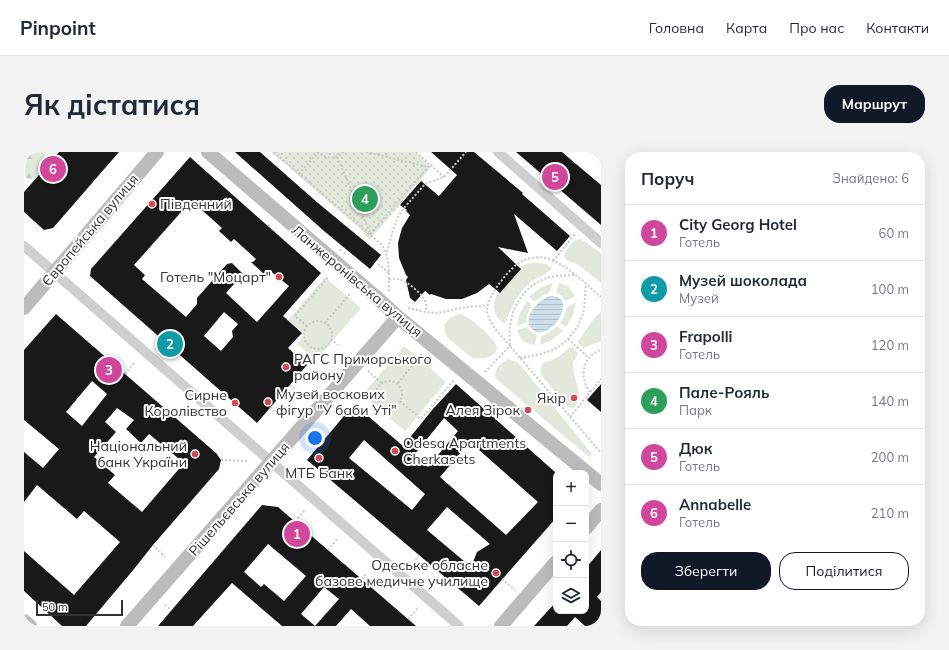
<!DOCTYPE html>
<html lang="uk">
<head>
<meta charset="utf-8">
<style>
	:root { --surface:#fff; --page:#f2f2f3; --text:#1f2937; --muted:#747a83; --line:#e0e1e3; --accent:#111827 }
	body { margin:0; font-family:Mulish,sans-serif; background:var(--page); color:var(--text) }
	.controls { position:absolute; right:12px; bottom:12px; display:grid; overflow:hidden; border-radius:8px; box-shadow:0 4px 16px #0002 }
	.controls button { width:36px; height:36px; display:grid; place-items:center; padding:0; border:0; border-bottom:1px solid var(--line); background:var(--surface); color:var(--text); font:20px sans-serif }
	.scale { position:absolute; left:12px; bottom:10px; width:87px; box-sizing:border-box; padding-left:4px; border:2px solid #323232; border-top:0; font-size:11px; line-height:14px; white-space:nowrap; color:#323232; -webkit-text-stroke:3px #fff; paint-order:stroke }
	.you { position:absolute; left:291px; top:286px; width:14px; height:14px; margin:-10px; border:3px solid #fff; border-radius:50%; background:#1a73e8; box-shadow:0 0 0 6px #1a73e833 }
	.badge { display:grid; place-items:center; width:26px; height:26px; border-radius:50%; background:var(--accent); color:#fff; font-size:13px; font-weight:700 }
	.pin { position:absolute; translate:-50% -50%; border:2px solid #fff; box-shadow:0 1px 4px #0006 }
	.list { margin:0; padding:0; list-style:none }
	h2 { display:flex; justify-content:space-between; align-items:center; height:52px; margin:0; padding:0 16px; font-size:17px }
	h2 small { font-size:13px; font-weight:400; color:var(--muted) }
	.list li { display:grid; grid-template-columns:26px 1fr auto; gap:12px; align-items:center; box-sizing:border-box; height:56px; padding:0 16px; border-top:1px solid var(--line) }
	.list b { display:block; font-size:15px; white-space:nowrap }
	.list p { margin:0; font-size:13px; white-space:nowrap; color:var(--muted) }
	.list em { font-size:13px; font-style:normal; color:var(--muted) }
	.actions { display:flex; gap:8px; padding:12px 16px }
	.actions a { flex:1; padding:9px 0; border:1px solid var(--accent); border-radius:16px; text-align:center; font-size:14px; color:var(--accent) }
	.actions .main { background:var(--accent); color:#fff }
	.icon { flex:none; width:22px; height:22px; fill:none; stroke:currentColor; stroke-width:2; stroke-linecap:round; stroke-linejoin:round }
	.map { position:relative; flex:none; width:577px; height:474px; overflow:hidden; border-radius:16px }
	header { display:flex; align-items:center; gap:24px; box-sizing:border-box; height:56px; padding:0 20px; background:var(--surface); border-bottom:1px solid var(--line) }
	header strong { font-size:19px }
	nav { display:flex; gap:22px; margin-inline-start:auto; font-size:14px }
	.intro { display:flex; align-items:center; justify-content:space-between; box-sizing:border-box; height:96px; padding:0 24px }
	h1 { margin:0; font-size:28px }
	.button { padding:10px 18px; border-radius:16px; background:var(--accent); color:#fff; font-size:14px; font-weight:700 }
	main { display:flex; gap:24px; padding:0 24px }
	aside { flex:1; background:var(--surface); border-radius:16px; box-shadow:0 4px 16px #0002 }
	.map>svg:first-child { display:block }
	.grass { fill:#e2e8dc }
	.forest { fill:url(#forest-firs) }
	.park { fill:url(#park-dots) }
	.water { fill:url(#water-rules) }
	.building { fill:#191919; fill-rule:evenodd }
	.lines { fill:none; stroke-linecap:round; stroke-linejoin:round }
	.path { stroke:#c9c9c9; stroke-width:2; stroke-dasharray:2 2; stroke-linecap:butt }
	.street { stroke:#cfcfcf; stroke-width:10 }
	.secondary { stroke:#bcbcbc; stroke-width:14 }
	.poi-dot { fill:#d44952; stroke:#fff; stroke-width:1.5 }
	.labels { text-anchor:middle; stroke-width:4; stroke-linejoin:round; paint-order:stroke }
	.poi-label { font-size:14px; fill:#323232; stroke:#fff; text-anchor:end }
	.street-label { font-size:14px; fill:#323232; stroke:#fff }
</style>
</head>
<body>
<header>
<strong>Pinpoint</strong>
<nav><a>Головна</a><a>Карта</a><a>Про нас</a><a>Контакти</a></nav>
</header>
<div class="intro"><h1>Як дістатися</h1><a class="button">Маршрут</a></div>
<main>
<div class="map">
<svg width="577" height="474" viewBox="0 0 577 474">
	<defs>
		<pattern id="forest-firs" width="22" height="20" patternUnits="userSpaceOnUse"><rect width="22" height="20" fill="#e2e8dc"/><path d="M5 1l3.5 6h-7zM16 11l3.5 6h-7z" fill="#c2c7bd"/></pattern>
		<pattern id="park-dots" width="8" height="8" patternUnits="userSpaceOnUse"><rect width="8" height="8" fill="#e2e8dc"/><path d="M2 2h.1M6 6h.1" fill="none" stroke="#c2c7bd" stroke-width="1.8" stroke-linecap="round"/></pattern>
		<pattern id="water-rules" width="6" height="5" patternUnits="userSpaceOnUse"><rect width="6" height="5" fill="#cddee8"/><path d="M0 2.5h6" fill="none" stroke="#b0bfc7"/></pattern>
	</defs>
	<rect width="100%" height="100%" fill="#fff"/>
	<path class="grass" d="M557,87l20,14v30l-22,-18 -13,-5 -2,-6 9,-13z
		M511,111l11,1 6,4c-4,6 -12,8 -18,12 -17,11 -21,26 -29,43h-1c-23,-14 -1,-42 13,-54 5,-4 12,-6 18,-6z
		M301,125l36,31 -45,52 -19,-16 8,-10 -17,-14z
		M529,131l-4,10 -6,2 -8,7 -6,-5 11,-9z
		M535,131l10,4 6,9 -9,5 -5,-6 -5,-2z
		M503,149l5,4 -5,10 -1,8 -9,3 3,-13z
		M552,150l-3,13 -7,12 -6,-4 4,-6 3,-10z
		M577,160v29l-18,7 -5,-5v-2l17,-24z
		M432,163c4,-1 6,-1 9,1 7,3 26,20 30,27 8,14 -14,17 -23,15l-25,-21 -2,-4 -1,-8 7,-8z
		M533,174l6,5 -11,9 -12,5 1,-9 8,-3z
		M503,175l4,5 6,3 -2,10c-9,-1 -15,-5 -18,-15z
		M380,194l42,36 -41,49 -43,-36z
		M548,194l6,7c-1,4 -5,7 -5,11 -1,16 12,28 2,43l-4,1 -4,-2 -25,-30c-6,-15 7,-13 16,-19 4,-2 8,-7 12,-10z
		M484,207l9,3 5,5 70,87 -3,3 -94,-79c0,-9 4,-15 13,-19z"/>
	<path class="forest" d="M6,0h16l-6,12 3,9 -8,6 -9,-1c-2,-8 -1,-18 4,-26z"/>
	<path class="park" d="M247,0h144l16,15 -61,73 -5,-4 -1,-4z"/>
	<path class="water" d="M526,144c26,-1 8,35 -9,36 -3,1 -6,0 -9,-3 -11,-11 7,-30 18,-33z"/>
	<path class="building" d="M35,0h60l-66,76 -9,2 -20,-18v-20z
		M211,0h25l58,51 63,52 -11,14 -46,-38z
		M407,0h43l49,41 -1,1 48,42 -13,15 -43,-37 14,39 -30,-6 23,22 -21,24 -11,-9 -12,9 -15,6h-16l-15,-5 -1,1 -5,-4 -10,11 -5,-4 -4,-18 2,-3 -2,-2 -7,-17 -1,-15 2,-8 2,-7 8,-13 -4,-4 1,-1 -7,-5 21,-24 18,15 18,-21z
		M492,0h46l14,12 25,21v40z
		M166,5l131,116 -38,43 19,17 -14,15 19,17 -50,58 -167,-147 1,-7zM166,50l2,3 2,-2 28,25 -3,3 12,11 3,-3 22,20 -3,3h-2l14,13 4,-5 20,16 -32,36 -31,-29 17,-19 -11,-11 -5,1 -30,34v6l-11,13 -44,-38 3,-4 -11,-10zM200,160l14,12 -6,7 1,6 -12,14 -17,-15z
		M32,162l160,139 5,7 -2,9 -66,76 -19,24 -48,57h-24l-38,-35v-40l50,44 46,-53 -36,-31 -7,8 -40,-34 -13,17v-50l19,16 16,-19 -35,-29v-70zM68,229l15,13 -25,32 -16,-14zM93,256l17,12 -8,9 15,14 8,-9 35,29 -42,49 -34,-29 7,-8 -21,-18 22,-25 -11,-10z
		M432,232l100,89v45l-77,88 -172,-146 47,-56 49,42 30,-37zM420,266l14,13 -30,36 -14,-12zM340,288l61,54 -13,16 -63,-52zM446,290l68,60 -32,33 -66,-58zM423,355l43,37 -13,8 -6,15 -44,-37z
		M577,232v28l-14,-12z
		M238,353l16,2 138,119h-46l-19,-17 -15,17h-54l-50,-43 -39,43h-35zM244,392l38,32 -22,25 -20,-17 -3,3 -17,-15zM300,435l15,12 -24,27 -14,-12z
		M577,398v42l-4,5 4,4v25h-16l-10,-9 -8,9h-33l22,-24v9h30v-43z"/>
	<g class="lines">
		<path class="path" d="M250,0l108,93c9,15 6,30 7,47
			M293,0c9,7 18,8 27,0
			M342,0l62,15
			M392,0l28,25
			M313,5l33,76
			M275,22l19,-22
			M244,74l2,-2
			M346,82l61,-70
			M316,99l3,-4
			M363,100l6,-22 5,-13 6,-9 21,-24 19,-7 22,-25
			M320,102l3,-4
			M529,109l22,-27
			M354,112l11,9
			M550,123c-9,1 -19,0 -27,3 -19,6 -33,24 -36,43 -2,8 -1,17 -1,25l91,107
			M365,128c3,-1 6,-2 9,-1 8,1 26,16 28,24 1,4 0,6 -1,9
			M384,156l17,4 10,1 9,-1 22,-5 22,-2
			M280 183a14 14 0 1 1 28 0a14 14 0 1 1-28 0Z
			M301,171l25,-29
			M283,174l-12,-10 34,-40
			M307,187l7,6
			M544,187l21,19
			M496,206c9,-2 19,-3 27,-6 19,-6 33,-24 37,-43 1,-8 1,-16 2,-25
			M344,219l13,12
			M461,220l25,-26c-9,-11 -22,-22 -23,-36 0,-14 23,-43 35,-49 7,-3 17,-5 24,-3 19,5 40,26 55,39
			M101,222l9,-11
			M352 242a13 13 0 1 1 26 0a13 13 0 1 1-26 0Z
			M374,231l24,-29
			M266,233l7,6
			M566,240c-11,-14 -8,-36 11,-42
			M376,249l21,18 33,-39
			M246,255l8,7
			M546,265l31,-38
			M197,308l27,1
			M271,369l10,-11
			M129,393l12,12
			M304,398l10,-12
			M387,414l8,-11
			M338,427l4,-5
			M478,427l13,11
			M141,453l6,5
			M384,467l11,-12"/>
		<path class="street" d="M474,0l103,91
			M0,94l435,380"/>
		<path class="secondary" d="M184,0l167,144 23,21 203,167
			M0,156l133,-156
			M562,376l15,-18
			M0,469l6,5
			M103,474l271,-309
			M477,474l55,-64"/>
	</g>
	<g class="poi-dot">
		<circle cx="128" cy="52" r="4"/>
		<circle cx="255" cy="125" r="4"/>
		<circle cx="262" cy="215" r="4"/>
		<circle cx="550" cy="246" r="4"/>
		<circle cx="244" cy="250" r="4"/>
		<circle cx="211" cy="251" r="4"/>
		<circle cx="504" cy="258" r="4"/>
		<circle cx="371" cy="299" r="4"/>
		<circle cx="171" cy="302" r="4"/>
		<circle cx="295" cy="306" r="4"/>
		<circle cx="472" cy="421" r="4"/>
	</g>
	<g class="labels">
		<g class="poi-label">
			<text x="136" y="57" text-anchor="start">Південний</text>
			<text x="247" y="130">Готель "Моцарт"</text>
			<text x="270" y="212" text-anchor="start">РАГС Приморського<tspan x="270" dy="16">району</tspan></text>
			<text x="252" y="247" text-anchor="start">Музей воскових<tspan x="252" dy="16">фігур "У баби Уті"</tspan></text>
			<text x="203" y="248">Сирне<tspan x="203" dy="16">Королiвство</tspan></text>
			<text x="542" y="251">Якір</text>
			<text x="496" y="263">Алея Зірок</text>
			<text x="379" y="296" text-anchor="start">Odesa Apartments<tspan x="379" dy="16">Cherkasets</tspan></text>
			<text x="163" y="299">Національний<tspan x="163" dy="16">банк України</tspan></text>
			<text x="295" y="326" text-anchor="middle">МТБ Банк</text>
			<text x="464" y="418">Одеське обласне<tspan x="464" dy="16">базове медичне училище</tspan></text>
		</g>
		<g class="street-label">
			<text transform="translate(66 78) rotate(-50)" y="5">Європейська вулиця</text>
			<text transform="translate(333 129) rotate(40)" y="5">Ланжеронівська вулиця</text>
			<text transform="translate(215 347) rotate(-49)" y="5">Рішельєвська вулиця</text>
		</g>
	</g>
</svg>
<div class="controls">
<button>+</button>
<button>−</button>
<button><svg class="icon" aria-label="locate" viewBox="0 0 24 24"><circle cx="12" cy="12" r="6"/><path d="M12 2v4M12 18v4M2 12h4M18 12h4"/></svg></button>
<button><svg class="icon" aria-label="layers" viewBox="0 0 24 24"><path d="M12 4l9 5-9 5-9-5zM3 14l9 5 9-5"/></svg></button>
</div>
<div class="scale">50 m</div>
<div class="you"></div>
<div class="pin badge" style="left:273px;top:382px;background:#d1479c">1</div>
<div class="pin badge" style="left:146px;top:192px;background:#0f9aa8">2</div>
<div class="pin badge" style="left:85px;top:218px;background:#d1479c">3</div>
<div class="pin badge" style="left:341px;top:47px;background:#2e9e5b">4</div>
<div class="pin badge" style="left:531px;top:25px;background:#d1479c">5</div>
<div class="pin badge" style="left:29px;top:17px;background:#d1479c">6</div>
</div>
<aside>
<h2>Поруч<small>Знайдено: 6</small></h2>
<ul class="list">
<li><span class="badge" style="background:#d1479c">1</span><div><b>City Georg Hotel</b><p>Готель</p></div><em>60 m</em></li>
<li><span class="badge" style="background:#0f9aa8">2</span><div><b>Музей шоколада</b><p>Музей</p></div><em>100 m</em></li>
<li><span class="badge" style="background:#d1479c">3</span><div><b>Frapolli</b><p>Готель</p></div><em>120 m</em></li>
<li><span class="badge" style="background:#2e9e5b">4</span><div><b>Пале-Рояль</b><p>Парк</p></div><em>140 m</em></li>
<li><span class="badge" style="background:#d1479c">5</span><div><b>Дюк</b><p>Готель</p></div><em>200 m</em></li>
<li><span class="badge" style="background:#d1479c">6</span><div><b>Annabelle</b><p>Готель</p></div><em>210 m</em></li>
</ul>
<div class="actions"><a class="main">Зберегти</a><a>Поділитися</a></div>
</aside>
</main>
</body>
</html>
